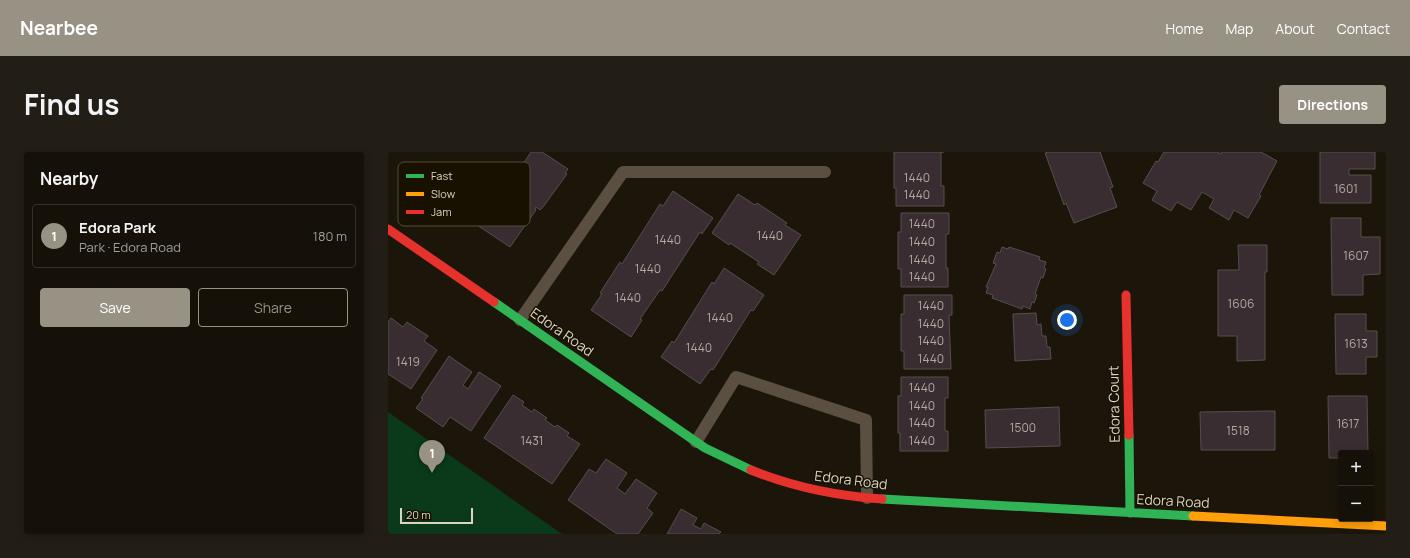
<!DOCTYPE html>
<html lang="en">
<head>
<meta charset="utf-8">
<style>
	:root { --surface:#151008; --page:#221e16; --text:#f1f3f6; --muted:#9d9d9c; --line:#343029; --accent:#979284 }
	body { margin:0; font-family:Manrope,sans-serif; background:var(--page); color:var(--text) }
	.controls { position:absolute; right:12px; bottom:12px; display:grid; overflow:hidden; border-radius:4px; box-shadow:0 2px 10px #0003 }
	.controls button { width:36px; height:36px; display:grid; place-items:center; padding:0; border:0; border-bottom:1px solid var(--line); background:var(--surface); color:var(--text); font:20px sans-serif }
	.scale { position:absolute; left:12px; bottom:10px; width:73px; box-sizing:border-box; padding-left:4px; border:2px solid #d9d4c6; border-top:0; font-size:11px; line-height:14px; white-space:nowrap; color:#d9d4c6; -webkit-text-stroke:3px #191100; paint-order:stroke }
	.you { position:absolute; left:679px; top:168px; width:14px; height:14px; margin:-10px; border:3px solid #fff; border-radius:50%; background:#1a73e8; box-shadow:0 0 0 6px #1a73e833 }
	.badge { display:grid; place-items:center; width:26px; height:26px; border-radius:50%; background:var(--accent); color:#fff; font-size:13px; font-weight:700 }
	.pin { position:absolute; translate:-50% -33px; filter:drop-shadow(0 1px 2px #0008) }
	.pin::after { content:''; position:absolute; top:21px; width:14px; height:12px; background:inherit; clip-path:polygon(0 0,100% 0,50% 100%) }
	.list { margin:0; padding:0; list-style:none }
	h2 { display:flex; justify-content:space-between; align-items:center; height:52px; margin:0; padding:0 16px; font-size:17px }
	h2 small { font-size:13px; font-weight:400; color:var(--muted) }
	.list li { display:grid; grid-template-columns:26px 1fr auto; gap:12px; align-items:center; box-sizing:border-box; height:64px; margin:0 8px 8px; padding:0 8px; border:1px solid var(--line); border-radius:4px }
	.list b { display:block; font-size:15px; white-space:nowrap }
	.list p { margin:0; font-size:13px; white-space:nowrap; color:var(--muted) }
	.list em { font-size:13px; font-style:normal; color:var(--muted) }
	.actions { display:flex; gap:8px; padding:12px 16px }
	.actions a { flex:1; padding:9px 0; border:1px solid var(--accent); border-radius:4px; text-align:center; font-size:14px; color:var(--accent) }
	.actions .main { background:var(--accent); color:#fff }
	.map { position:relative; flex:none; width:998px; height:382px; overflow:hidden; border-radius:4px }
	header { display:flex; align-items:center; gap:24px; box-sizing:border-box; height:56px; padding:0 20px; background:var(--accent); color:#fff }
	header strong { font-size:19px }
	nav { display:flex; gap:22px; margin-inline-start:auto; font-size:14px }
	.intro { display:flex; align-items:center; justify-content:space-between; box-sizing:border-box; height:96px; padding:0 24px }
	h1 { margin:0; font-size:28px }
	.button { padding:10px 18px; border-radius:4px; background:var(--accent); color:#fff; font-size:14px; font-weight:700 }
	main { display:flex; gap:24px; padding:0 24px }
	aside { flex:1; background:var(--surface); border-radius:4px; box-shadow:0 2px 10px #0003 }
	.map>svg:first-child { display:block }
	.green { fill:#0a3a1a }
	.building { fill:#3a2d32; stroke:#554e4d }
	.lines { fill:none; stroke-linecap:round; stroke-linejoin:round }
	.lane { stroke:#5a4f40; stroke-width:12 }
	.fast { stroke:#30b455; stroke-width:9 }
	.slow { stroke:#ff9f0a; stroke-width:9 }
	.jam { stroke:#e5322d; stroke-width:9 }
	.labels { text-anchor:middle; stroke-width:3; stroke-linejoin:round; paint-order:stroke }
	.number-label { font-size:12px; fill:#b1aaa1 }
	.street-label { font-size:14px; fill:#d9d4c6; stroke:#191100 }
	.key { fill:#191100; stroke:#534c3b; stroke-width:1 }
	.key-label { font-size:11px; fill:#d9d4c6 }
</style>
</head>
<body>
<header>
<strong>Nearbee</strong>
<nav><a>Home</a><a>Map</a><a>About</a><a>Contact</a></nav>
</header>
<div class="intro"><h1>Find us</h1><a class="button">Directions</a></div>
<main>
<aside>
<h2>Nearby<small></small></h2>
<ul class="list">
<li><span class="badge">1</span><div><b>Edora Park</b><p>Park · Edora Road</p></div><em>180 m</em></li>
</ul>
<div class="actions"><a class="main">Save</a><a>Share</a></div>
</aside>
<div class="map">
<svg width="998" height="382" viewBox="0 0 998 382">
	<rect width="100%" height="100%" fill="#1c160a"/>
	<path class="green" d="M0,260l174,122h-174z"/>
	<path class="building" d="M143,0h11l26,17 -3,4 2,1 -24,33 -3,3 -4,-3 -1,2 1,1 -26,37 -33,-22 25,-39 4,-2 2,2z
		M506,0h50h-3v34h3v20h-48v-18h-2z
		M660,0h52l13,35 -3,1 7,19 -43,16 -8,-20 -2,2 -19,-52z
		M776,0h54l3,2 1,-2h39l16,9 -18,34 2,1 -13,22 -14,-8 -5,10 -20,-12 5,-9 -12,-7 -11,18 -14,-8 -6,9 -19,-11 5,-9 -14,-8 13,-22 2,1z
		M932,0h55v17h-26v6h22v28h-51z
		M285,39l40,27 -11,16 -2,-2 -38,59 -2,-1 -20,29 2,1 -11,17 -40,-27 11,-16 -2,-1 20,-31 2,2 38,-60 3,2z
		M350,42l17,11 2,-2 30,20 -2,2 16,10 -27,40 -17,-11 2,-2 -29,-19 -1,2 -17,-12z
		M513,61h48v21h-3v34h2v19h-47v-18h-3v-37h3z
		M943,66h30v19h19v37l-17,1v20h-31z
		M850,93h29v27h-2v88l-28,1v-25h-19v-66h21z
		M614,95l6,2 1,-2 31,10 -1,3 7,2 -2,6 2,1 -3,9 -2,-1 -6,17 2,1 -3,8 -2,-1 -2,7 -7,-3 -1,3 -30,-11 1,-3 -7,-2 2,-6h-2l10,-23 -3,-1 4,-11 3,1z
		M336,116l40,27 -11,16 -2,-1 -38,60 -2,-1 -11,15 -39,-27 11,-16 2,2 38,-61 2,2z
		M516,143h48v20h-3l2,54h-47v-18h-3v-37h3z
		M648,161l1,12 4,-1 1,12h4l1,11h3l1,12 -36,2 -2,-47z
		M947,162h31v17h11v26h-11v17h-30z
		M3,166l12,9 4,-5 21,14 -4,5 13,9 -26,39 -23,-15v-52z
		M61,204l23,16 -9,13 5,4 11,-17 22,14 -30,45 -21,-14 -7,10 -27,-19 7,-9 -2,-1z
		M513,225h47v21h-3v33h3v20h-48v-18h-2v-37h3z
		M125,243l11,7 -2,3 10,7 2,-3 13,9 -2,2 10,7 2,-2 12,8 -2,3 13,8 -28,40 -68,-46z
		M940,244h39l1,57h-27v5h-12z
		M671,255l1,39 -74,2 -1,-38z
		M887,259v39h-74l-1,-38z
		M218,307l21,14 -10,15 8,6 11,-15 21,14 -10,15 6,5 -15,21h-21l-49,-34 21,-31 7,4z
		M293,357l16,9 -4,7 8,4 3,-6 17,9 -2,2h-52z"/>
	<g class="lines">
		<path class="lane" d="M132,168l103,-148h202
			M308,290l40,-65 130,43 1,78"/>
		<path class="fast" d="M106,150l211,146 46,22
			M741,283l1,78
			M494,347l311,17"/>
		<path class="slow" d="M805,364l193,10"/>
		<path class="jam" d="M0,77l106,73
			M738,143l3,140
			M363,318c42,17 86,26 131,29"/>
	</g>
	<g class="labels">
		<g class="number-label">
			<text x="529" y="30">1440</text>
			<text x="958" y="41">1601</text>
			<text x="529" y="47">1440</text>
			<text x="534" y="76">1440</text>
			<text x="382" y="88">1440</text>
			<text x="280" y="92">1440</text>
			<text x="534" y="94">1440</text>
			<text x="968" y="108">1607</text>
			<text x="534" y="112">1440</text>
			<text x="260" y="121">1440</text>
			<text x="534" y="129">1440</text>
			<text x="240" y="150">1440</text>
			<text x="853" y="156">1606</text>
			<text x="543" y="158">1440</text>
			<text x="332" y="170">1440</text>
			<text x="543" y="176">1440</text>
			<text x="543" y="193">1440</text>
			<text x="968" y="196">1613</text>
			<text x="311" y="200">1440</text>
			<text x="543" y="211">1440</text>
			<text x="20" y="214">1419</text>
			<text x="534" y="240">1440</text>
			<text x="534" y="258">1440</text>
			<text x="534" y="275">1440</text>
			<text x="960" y="276">1617</text>
			<text x="635" y="280">1500</text>
			<text x="850" y="283">1518</text>
			<text x="144" y="293">1431</text>
			<text x="534" y="293">1440</text>
		</g>
		<g class="street-label">
			<text transform="translate(174 180) rotate(35)" y="5">Edora Road</text>
			<text transform="translate(726 252) rotate(-91)" y="5">Edora Court</text>
			<text transform="translate(463 328) rotate(7)" y="5">Edora Road</text>
			<text transform="translate(785 349) rotate(3)" y="5">Edora Road</text>
		</g>
	</g>
	<rect x="10" y="10" width="132" height="64" rx="6" class="key"/>
	<rect x="18" y="22" width="18" height="4" fill="#30b455"/>
	<rect x="18" y="40" width="18" height="4" fill="#ff9f0a"/>
	<rect x="18" y="58" width="18" height="4" fill="#e5322d"/>
	<g class="key-label">
		<text x="43" y="28">Fast</text>
		<text x="43" y="46">Slow</text>
		<text x="43" y="64">Jam</text>
	</g>
</svg>
<div class="controls">
<button>+</button>
<button>−</button>
</div>
<div class="scale">20 m</div>
<div class="you"></div>
<div class="pin badge" style="left:44px;top:321px">1</div>
</div>
</main>
</body>
</html>
